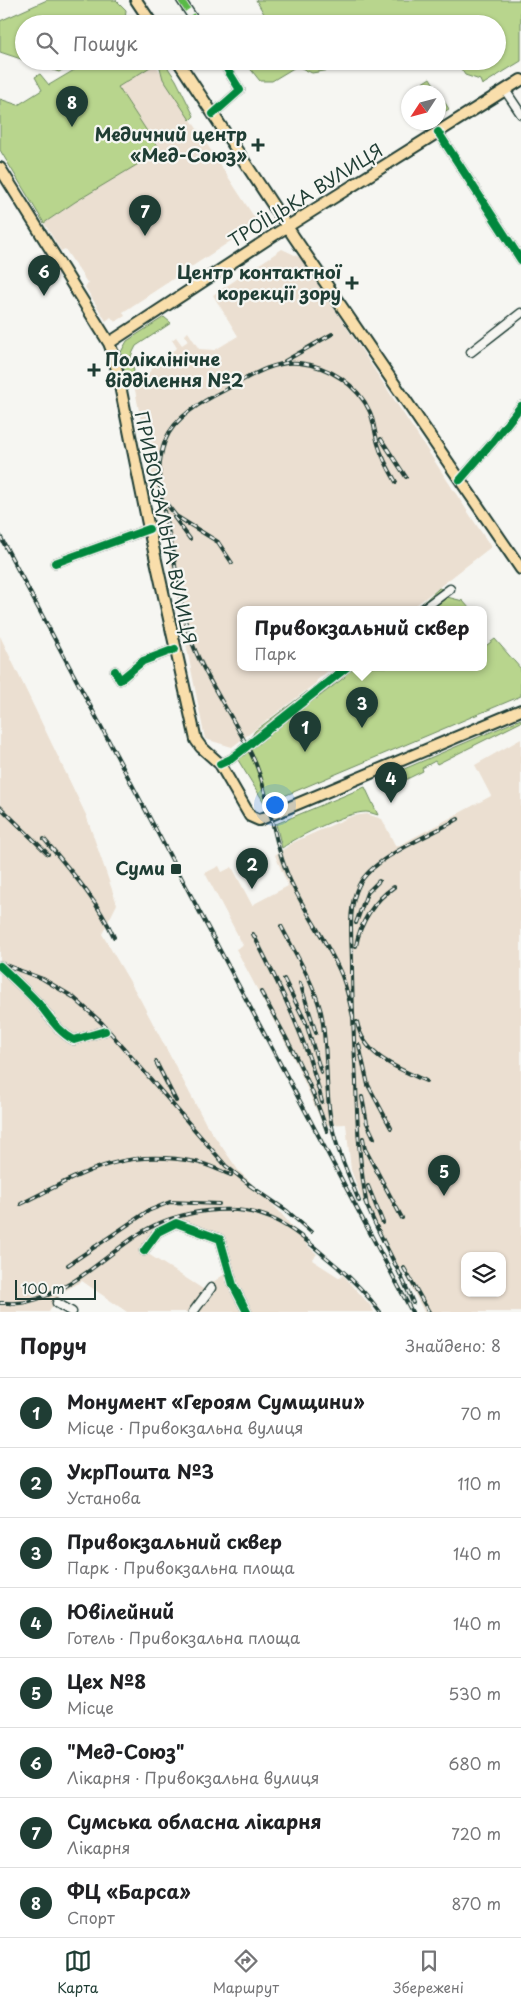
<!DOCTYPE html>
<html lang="uk">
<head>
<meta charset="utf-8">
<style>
	:root { --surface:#fff; --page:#f2f2f2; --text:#202124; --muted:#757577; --line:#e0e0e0; --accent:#1f3d34 }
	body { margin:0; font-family:"Playpen Sans",sans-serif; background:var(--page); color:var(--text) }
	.controls { position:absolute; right:15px; bottom:15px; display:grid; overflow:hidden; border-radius:10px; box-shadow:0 1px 4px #0004 }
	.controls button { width:45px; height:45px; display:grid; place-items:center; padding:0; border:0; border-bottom:1px solid var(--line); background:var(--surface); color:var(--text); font:25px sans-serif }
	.compass { position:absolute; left:401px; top:85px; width:45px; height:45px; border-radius:50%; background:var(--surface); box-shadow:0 1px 4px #0004; rotate:234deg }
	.scale { position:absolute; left:15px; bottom:12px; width:81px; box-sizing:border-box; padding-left:5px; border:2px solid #1f3d34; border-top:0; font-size:14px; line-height:18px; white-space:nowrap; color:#1f3d34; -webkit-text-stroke:4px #f6f6f2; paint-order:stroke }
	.you { position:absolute; left:274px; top:804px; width:18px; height:18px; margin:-12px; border:4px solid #fff; border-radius:50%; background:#1a73e8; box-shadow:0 0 0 8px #1a73e833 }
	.badge { display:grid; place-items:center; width:32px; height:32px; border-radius:50%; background:var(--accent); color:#fff; font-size:16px; font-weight:700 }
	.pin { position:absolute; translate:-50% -41px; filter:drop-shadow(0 1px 2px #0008) }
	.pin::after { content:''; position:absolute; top:26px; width:18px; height:15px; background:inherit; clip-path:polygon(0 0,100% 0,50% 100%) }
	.popup { position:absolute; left:237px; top:606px; width:250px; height:65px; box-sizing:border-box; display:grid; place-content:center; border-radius:10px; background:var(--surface); filter:drop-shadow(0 1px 4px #0005); font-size:16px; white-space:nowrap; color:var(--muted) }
	.popup b { font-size:19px; color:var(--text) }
	.popup::after { content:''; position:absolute; left:50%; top:100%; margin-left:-10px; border:10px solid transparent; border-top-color:var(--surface) }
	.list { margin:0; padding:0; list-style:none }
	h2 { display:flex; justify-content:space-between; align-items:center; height:65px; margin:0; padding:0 20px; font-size:21px }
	h2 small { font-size:16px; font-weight:400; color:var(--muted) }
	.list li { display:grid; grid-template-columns:32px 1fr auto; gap:15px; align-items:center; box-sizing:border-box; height:70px; padding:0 20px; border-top:1px solid var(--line) }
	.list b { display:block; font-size:19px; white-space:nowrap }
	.list p { margin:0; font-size:16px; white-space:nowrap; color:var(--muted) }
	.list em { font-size:16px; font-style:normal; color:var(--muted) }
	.icon { flex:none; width:28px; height:28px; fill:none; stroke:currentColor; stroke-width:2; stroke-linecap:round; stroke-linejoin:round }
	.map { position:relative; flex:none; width:521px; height:1312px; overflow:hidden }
	.search { position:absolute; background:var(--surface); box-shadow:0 1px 4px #0004; left:15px; right:15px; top:15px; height:55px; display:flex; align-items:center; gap:12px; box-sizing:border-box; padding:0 18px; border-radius:28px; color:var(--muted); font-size:19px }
	.sheet { height:625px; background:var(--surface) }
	nav { display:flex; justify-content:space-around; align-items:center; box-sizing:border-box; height:70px; border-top:1px solid var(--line); background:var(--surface); font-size:14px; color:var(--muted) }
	nav a { display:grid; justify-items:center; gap:2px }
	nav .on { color:var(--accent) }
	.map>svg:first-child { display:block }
	.built { fill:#ebdfd1; fill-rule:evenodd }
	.green { fill:#b8d58d; stroke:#6c8960 }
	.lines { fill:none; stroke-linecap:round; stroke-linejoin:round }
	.minor-casing { stroke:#1f3d34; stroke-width:11 }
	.major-casing { stroke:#1f3d34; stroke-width:14 }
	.minor { stroke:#f6f6f2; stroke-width:8 }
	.major { stroke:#f9deab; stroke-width:10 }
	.rail-casing { stroke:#1f3d34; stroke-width:4 }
	.rail { stroke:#f6f6f2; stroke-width:2; stroke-dasharray:5.5; stroke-linecap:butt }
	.quiet { stroke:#58b947; stroke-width:6; stroke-dasharray:12 6; stroke-linecap:butt }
	.cycleway-casing { stroke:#f6f6f2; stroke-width:11 }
	.cycleway { stroke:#00873e; stroke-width:8 }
	.poi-dot { fill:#1f3d34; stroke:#f6f6f2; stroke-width:2 }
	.labels { text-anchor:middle; stroke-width:4.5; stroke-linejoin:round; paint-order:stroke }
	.poi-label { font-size:18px; font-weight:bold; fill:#1f3d34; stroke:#f6f6f2; text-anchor:end }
	.street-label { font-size:18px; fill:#1f3d34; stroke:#f6f6f2 }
</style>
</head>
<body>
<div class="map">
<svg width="521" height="1312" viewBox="0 0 521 1312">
	<rect width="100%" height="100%" fill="#f6f6f2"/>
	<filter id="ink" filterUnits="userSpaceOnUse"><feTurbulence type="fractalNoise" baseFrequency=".02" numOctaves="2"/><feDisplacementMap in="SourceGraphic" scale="10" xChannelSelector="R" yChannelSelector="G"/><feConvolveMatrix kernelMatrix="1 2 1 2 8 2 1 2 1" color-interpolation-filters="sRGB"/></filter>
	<g filter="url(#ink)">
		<path class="built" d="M155,64l103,159 -135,89 2,4 -10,6 -4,-5 -5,4 -21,-34 3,-3 -23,-35 -4,2 -17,-28 31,-21 43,-115z
			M282,249l19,9 190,289 -80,62h-170v58h95l-7,5 -1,-1 -11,9 -1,3 -84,64 -27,-8 -59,-296 2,-4 -4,-16 -3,-2 -6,-31 24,-30 18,-12 -5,-8 4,-3 6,8 6,-4 -3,-6 3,-3 11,17 16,1 23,-14 -25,-41z
			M0,636l86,179 31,89 -15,30 38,65 66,125 32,46 41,41 29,35 9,8 -5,6 28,18 3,-3 27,30 4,7h-247l-45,-31 -21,12 -12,19h-49zM177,1223l43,16 9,32 -26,18 -58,-37 13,-20z
			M521,739v573h-97l-22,-44 -5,3 -35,-71 -11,-30 -5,-46 -23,1 -27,-62 -60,-114 7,-4 -38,-72 14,-7 3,6 10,-5 20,38 36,-19 -13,-31 19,-13 58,-26 15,-2 15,5 14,28 95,-51 -16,-31zM465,1256h37v37h-37z"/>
		<path class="green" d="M47,0h69l10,10 -1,11 2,3h-103v36l-24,-8v-31z
			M256,0h265v61l-39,24 -2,-5 -15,-5 -9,-14h41v-37h-231l1,-5z
			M27,61h49l-17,11z
			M86,61h67l2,3 -37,23 42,64 -85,51 -31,21 -44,-73v-51l18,6 24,-15 -7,-13 5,-3 9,11 37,-22z
			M244,61h152l-28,7 -20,-1 -36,6 -15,-7 -25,15h-12z
			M164,62l12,18 18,36 -4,4 -27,-41 -4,-15z
			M430,78l19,31 -10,6 -1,-23h-23l-2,-3z
			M164,317l7,6 -35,23 -5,10 4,21 -9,5 -5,-30 6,-11z
			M439,588l6,2 -9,13 1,2 10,-8 16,4 7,8h-54z
			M495,639l26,30v27l-256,108 -27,-44 14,-11 -2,-10 5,-8 53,-40 6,-1 2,2v7l29,-22 -2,-4 6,-6h134v-19z
			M521,719v3l-84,42 -2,-3 -13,7 1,3 -28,14 -5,-10z
			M365,787l13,28c-4,-1 -8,-3 -12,-3 -19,0 -68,24 -84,36l-6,-24z"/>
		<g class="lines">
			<g class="minor-casing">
				<path id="minor" d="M181,0l16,24
					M505,90l16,24
					M213,114l27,-24 -18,-29
					M438,132l83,128
					M471,352l50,-39
					M460,480l32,-37 29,-37
					M55,563l94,-34
					M423,609l27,-20
					M115,671l5,9 23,-19 32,-12
					M220,764l11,-5 116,-92
					M0,966c13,12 27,25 39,38 11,13 19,28 35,36l31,-9
					M144,1251l14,-19 18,-9 44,16 13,46 14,27
					M57,1303l15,9
					M193,1312l18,-24"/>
			</g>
			<g class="major-casing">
				<path id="major" d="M136,0l16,24
					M178,61l116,176 227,332
					M0,168l109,175 5,13 35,173 47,211 5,7 19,17 30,52 9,4 262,-110
					M109,343l165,-108 247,-155"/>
			</g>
			<use href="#minor" class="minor"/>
			<use href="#major" class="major"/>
			<g class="rail-casing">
				<path id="rail" d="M285,361l47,-27
					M381,439l25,38
					M166,503l10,13 42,26 14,21
					M174,517l16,22
					M0,536l412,776
					M0,807l48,47
					M44,839c26,31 53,61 70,98
					M356,923l11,-30 12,-12
					M281,926c14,27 32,55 40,86 7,34 4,69 9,103 4,30 18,58 29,86
					M253,934c28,54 55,108 69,168
					M356,946c4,-24 19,-46 38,-59
					M0,963l43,16 30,18 29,26 124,143 29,23
					M284,979l22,44 15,49
					M300,983l16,50
					M261,992c25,45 50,89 66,139
					M353,1017c-3,-14 -6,-28 -11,-41 -14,-34 -37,-63 -52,-96 -17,-37 -19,-80 -35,-118 -18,-40 -46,-76 -62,-117 -13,-33 -15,-68 -22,-102 -7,-35 -19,-67 -6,-102 9,-24 38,-40 60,-51 22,-12 49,-30 74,-27 30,3 59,22 71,49 4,10 5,22 8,32 4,14 11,26 18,38
					M357,1022c7,35 41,46 69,59
					M359,1045l9,40 23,43
					M156,1062l20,39
					M362,1097l5,26 7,15
					M363,1138l2,11 37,69
					M249,1185l38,26 24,21
					M368,1186l15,37
					M365,1201c14,35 34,67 48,102
					M21,1204c62,-31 101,-57 175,-42 12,2 24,9 35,13
					M367,1206c-8,-42 -10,-82 -11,-124 -2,-40 -4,-79 -4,-118 0,-25 -5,-56 7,-79 14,-28 72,-50 99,-66
					M68,1265l80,-54 22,-9 49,2
					M404,1268l25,44
					M0,1303c8,0 18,1 26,-1 46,-10 78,-46 116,-70 20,-12 40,-18 64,-21 55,-7 81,12 121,47 20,16 38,33 53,54"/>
			</g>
			<use href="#rail" class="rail"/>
			<path class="quiet" d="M181,0l16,24"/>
			<g class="cycleway-casing">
				<path id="cycleway" d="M213,114l27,-24 -18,-29
					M438,132l83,128
					M460,480l32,-37 29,-37
					M55,563l94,-34
					M115,671l5,9 23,-19 32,-12
					M220,764l11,-5 116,-92
					M0,966c13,12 27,25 39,38 11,13 19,28 35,36l31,-9
					M144,1251l14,-19 18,-9 44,16 13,46 14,27"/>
			</g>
			<use href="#cycleway" class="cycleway"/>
		</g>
	</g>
	<g class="poi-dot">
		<path d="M255.5 137.5h5v5h5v5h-5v5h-5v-5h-5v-5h5z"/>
		<path d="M349.5 275.5h5v5h5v5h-5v5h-5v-5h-5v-5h5z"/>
		<path d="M91.5 362.5h5v5h5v5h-5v5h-5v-5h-5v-5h5z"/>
		<rect x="170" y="863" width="12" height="12" rx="2.5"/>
	</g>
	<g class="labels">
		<g class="poi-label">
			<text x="247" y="141">Медичний центр<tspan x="247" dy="21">«Мед-Союз»</tspan></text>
			<text x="341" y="279">Центр контактної<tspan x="341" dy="21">корекції зору</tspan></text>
			<text x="105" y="366" text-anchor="start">Поліклінічне<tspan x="105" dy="21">відділення №2</tspan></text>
			<text x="165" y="875">Суми</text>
		</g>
		<g class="street-label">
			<text transform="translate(306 196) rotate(-32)" y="6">ТРОЇЦЬКА ВУЛИЦЯ</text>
			<text transform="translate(165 528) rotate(78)" y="6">ПРИВОКЗАЛЬНА ВУЛИЦЯ</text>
		</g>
	</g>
</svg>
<div class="controls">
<button><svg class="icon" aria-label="layers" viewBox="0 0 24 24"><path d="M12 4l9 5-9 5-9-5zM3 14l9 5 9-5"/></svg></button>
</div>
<svg class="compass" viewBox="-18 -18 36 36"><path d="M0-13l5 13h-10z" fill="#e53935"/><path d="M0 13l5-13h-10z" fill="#757577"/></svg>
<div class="scale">100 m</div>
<div class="you"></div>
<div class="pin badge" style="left:305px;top:752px">1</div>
<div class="pin badge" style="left:252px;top:889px">2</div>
<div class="pin badge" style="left:362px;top:728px">3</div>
<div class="popup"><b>Привокзальний сквер</b>Парк</div>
<div class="pin badge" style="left:391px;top:803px">4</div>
<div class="pin badge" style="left:444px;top:1196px">5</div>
<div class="pin badge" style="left:44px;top:296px">6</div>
<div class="pin badge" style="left:145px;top:236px">7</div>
<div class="pin badge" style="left:72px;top:127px">8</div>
<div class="search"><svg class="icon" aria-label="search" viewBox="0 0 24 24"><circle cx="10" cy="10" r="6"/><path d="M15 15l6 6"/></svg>Пошук</div>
</div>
<section class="sheet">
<h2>Поруч<small>Знайдено: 8</small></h2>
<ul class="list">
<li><span class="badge">1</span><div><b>Монумент «Героям Сумщини»</b><p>Місце · Привокзальна вулиця</p></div><em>70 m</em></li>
<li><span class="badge">2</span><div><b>УкрПошта №3</b><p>Установа</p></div><em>110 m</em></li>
<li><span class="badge">3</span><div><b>Привокзальний сквер</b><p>Парк · Привокзальна площа</p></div><em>140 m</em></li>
<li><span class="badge">4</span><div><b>Ювілейний</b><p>Готель · Привокзальна площа</p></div><em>140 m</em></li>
<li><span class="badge">5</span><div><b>Цех №8</b><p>Місце</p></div><em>530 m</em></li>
<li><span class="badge">6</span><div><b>&quot;Мед-Союз&quot;</b><p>Лікарня · Привокзальна вулиця</p></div><em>680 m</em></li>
<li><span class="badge">7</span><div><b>Сумська обласна лікарня</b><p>Лікарня</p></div><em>720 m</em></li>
<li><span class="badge">8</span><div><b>ФЦ «Барса»</b><p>Спорт</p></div><em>870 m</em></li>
</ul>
</section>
<nav>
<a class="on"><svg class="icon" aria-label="map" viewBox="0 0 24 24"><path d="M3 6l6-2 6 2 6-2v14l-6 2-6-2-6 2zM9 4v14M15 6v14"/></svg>Карта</a>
<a><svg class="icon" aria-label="directions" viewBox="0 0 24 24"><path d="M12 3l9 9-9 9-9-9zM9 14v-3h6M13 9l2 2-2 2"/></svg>Маршрут</a>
<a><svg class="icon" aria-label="saved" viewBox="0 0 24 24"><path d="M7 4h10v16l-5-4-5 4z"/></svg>Збережені</a>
</nav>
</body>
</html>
